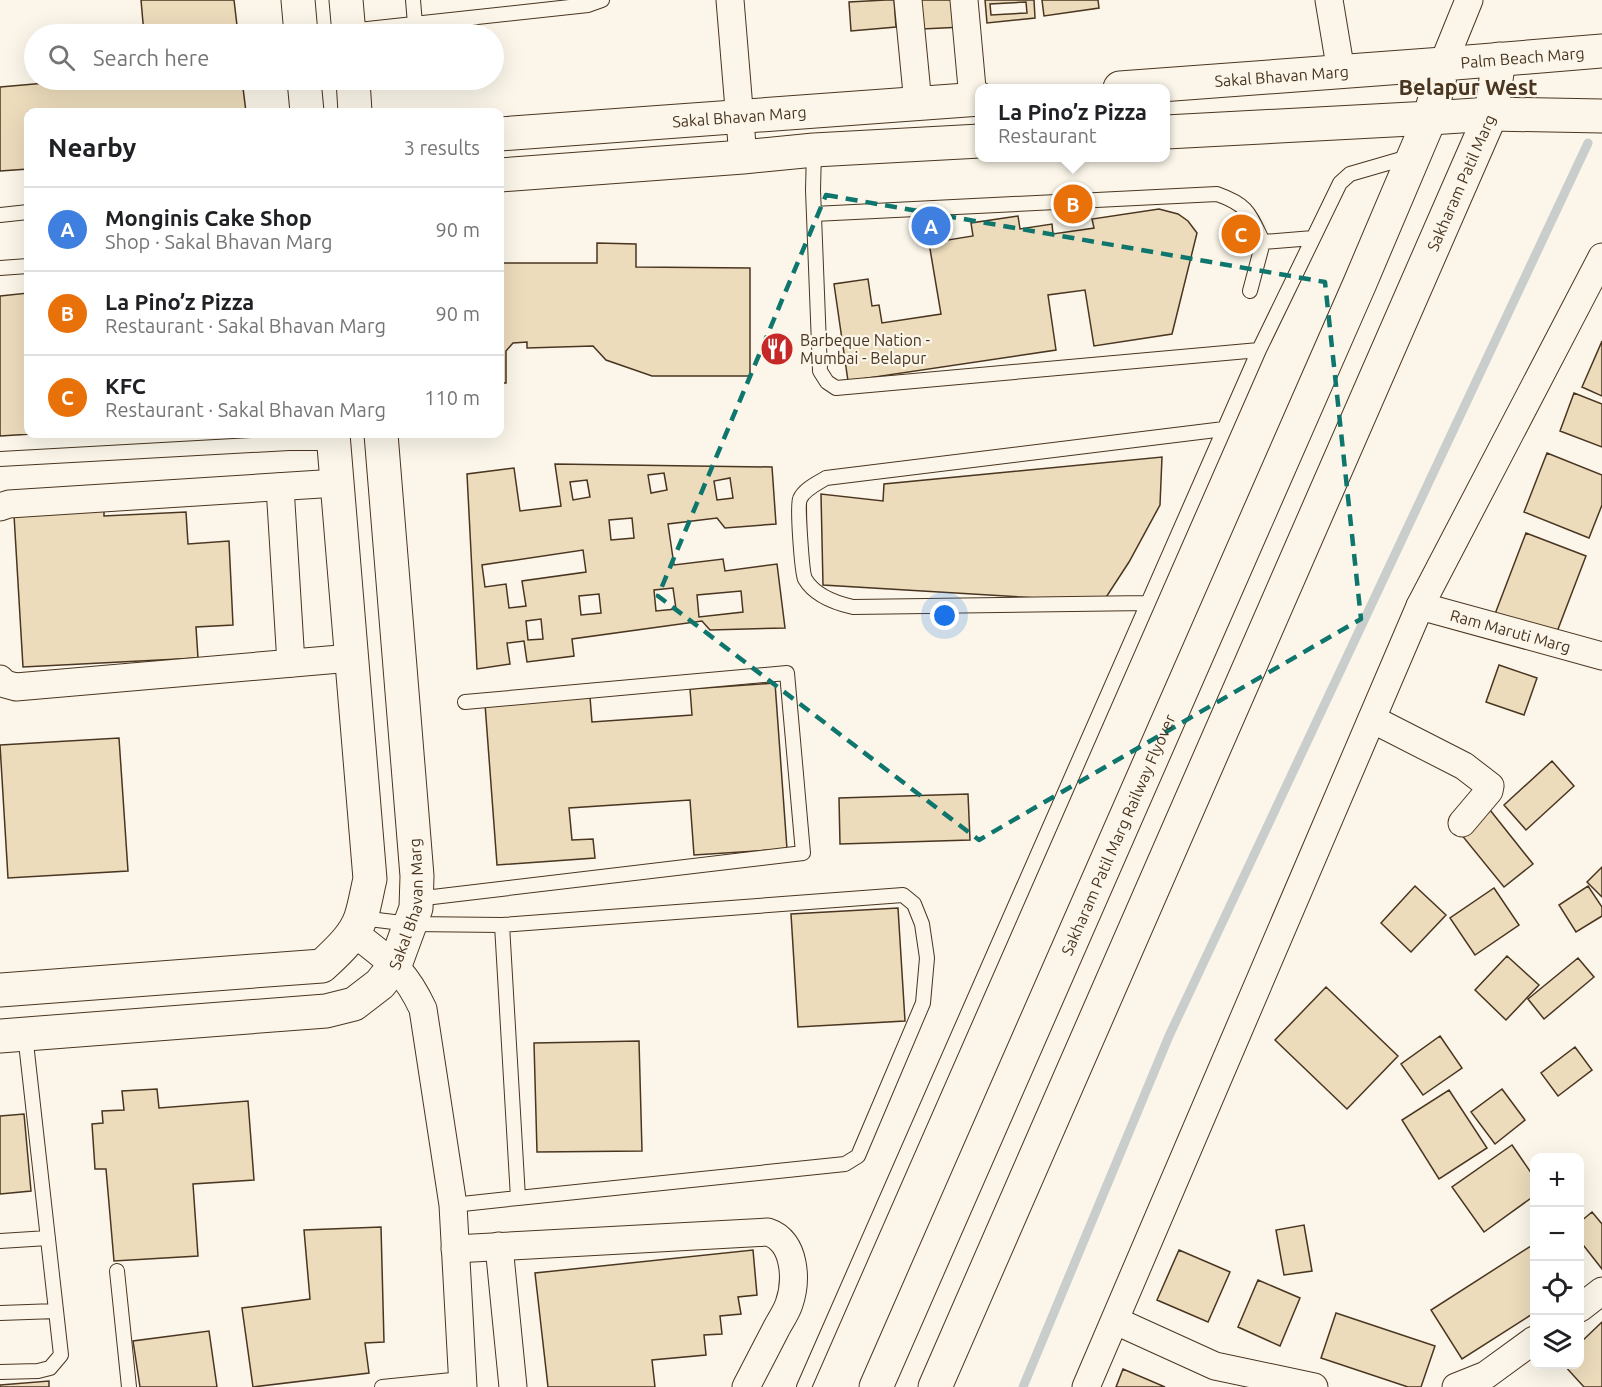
<!DOCTYPE html>
<html lang="en">
<head>
<meta charset="utf-8">
<style>
	:root { --surface:#fff; --page:#f6f6f6; --text:#202124; --muted:#757577; --line:#e0e0e0; --accent:#c62828 }
	body { margin:0; font-family:Ubuntu,sans-serif; background:var(--page); color:var(--text) }
	.controls { position:absolute; right:18px; bottom:18px; display:grid; overflow:hidden; border-radius:12px; box-shadow:0 6px 24px #0002 }
	.controls button { width:54px; height:54px; display:grid; place-items:center; padding:0; border:0; border-bottom:2px solid var(--line); background:var(--surface); color:var(--text); font:30px sans-serif }
	.you { position:absolute; left:945px; top:616px; width:21px; height:21px; margin:-15px; border:4px solid #fff; border-radius:50%; background:#1a73e8; box-shadow:0 0 0 9px #1a73e833 }
	.badge { display:grid; place-items:center; width:39px; height:39px; border-radius:50%; background:var(--accent); color:#fff; font-size:20px; font-weight:700 }
	.pin { position:absolute; translate:-50% -50%; border:3px solid #fff; box-shadow:0 2px 6px #0006 }
	.popup { position:absolute; left:975px; top:84px; width:195px; height:78px; box-sizing:border-box; display:grid; place-content:center; border-radius:12px; background:var(--surface); filter:drop-shadow(0 2px 4px #0005); font-size:20px; white-space:nowrap; color:var(--muted) }
	.popup b { font-size:22px; color:var(--text) }
	.popup::after { content:''; position:absolute; left:50%; top:100%; margin-left:-12px; border:12px solid transparent; border-top-color:var(--surface) }
	.list { margin:0; padding:0; list-style:none }
	h2 { display:flex; justify-content:space-between; align-items:center; height:78px; margin:0; padding:0 24px; font-size:26px }
	h2 small { font-size:20px; font-weight:400; color:var(--muted) }
	.list li { display:grid; grid-template-columns:39px 1fr auto; gap:18px; align-items:center; box-sizing:border-box; height:84px; padding:0 24px; border-top:2px solid var(--line) }
	.list b { display:block; font-size:22px; white-space:nowrap }
	.list p { margin:0; font-size:20px; white-space:nowrap; color:var(--muted) }
	.list em { font-size:20px; font-style:normal; color:var(--muted) }
	.icon { flex:none; width:33px; height:33px; fill:none; stroke:currentColor; stroke-width:2; stroke-linecap:round; stroke-linejoin:round }
	.map { position:relative; flex:none; width:1602px; height:1387px; overflow:hidden }
	.search { position:absolute; background:var(--surface); box-shadow:0 6px 24px #0002; left:24px; top:24px; width:480px; height:66px; display:flex; align-items:center; gap:15px; box-sizing:border-box; padding:0 21px; border-radius:33px; color:var(--muted); font-size:22px }
	.panel { position:absolute; background:var(--surface); box-shadow:0 6px 24px #0002; left:24px; top:108px; width:480px; height:330px; border-radius:12px }
	.map>svg:first-child { display:block }
	.lines { fill:none; stroke-linecap:round; stroke-linejoin:round }
	.stream { stroke:#c9cecd; stroke-width:9 }
	.building { fill:#ecdcbc; stroke:#4a3520; stroke-width:1.5; fill-rule:evenodd }
	.service-casing { stroke:#4a3520; stroke-width:16 }
	.minor-casing { stroke:#4a3520; stroke-width:29 }
	.tertiary-casing { stroke:#4a3520; stroke-width:35 }
	.secondary-casing { stroke:#4a3520; stroke-width:35 }
	.primary-casing { stroke:#4a3520; stroke-width:35 }
	.service { stroke:#fbf6e9; stroke-width:14 }
	.minor { stroke:#fbf6e9; stroke-width:27 }
	.tertiary { stroke:#fbf6e9; stroke-width:33 }
	.secondary { stroke:#fbf6e9; stroke-width:33 }
	.primary { stroke:#fbf6e9; stroke-width:33 }
	.marked { fill:none; stroke:#0f766e; stroke-width:4.5; stroke-dasharray:12 8; stroke-linejoin:round }
	.labels { text-anchor:middle; stroke-width:4.5; stroke-linejoin:round; paint-order:stroke }
	.street-label { font-size:16px; fill:#4a3520; stroke:#fbf6e9 }
	.poi-label { font-size:16px; fill:#4a3520; stroke:#fbf6e9; text-anchor:start }
	.district-label { font-size:22px; font-weight:bold; fill:#4a3520; stroke:#fbf6e9 }
</style>
</head>
<body>
<div class="map">
<svg width="1602" height="1387" viewBox="0 0 1602 1387">
	<rect width="100%" height="100%" fill="#fbf6e9"/>
	<g class="lines">
		<path class="stream" d="M1023,1387l146,-351 419,-893"/>
	</g>
	<path class="building" d="M141,0h93l4,34h-94z
		M886,0h8l2,27 -45,4 -2,-29z
		M920,0h42l1,27 -41,2z
		M985,0h49l1,18 -48,5zM1026,2l1,11 -36,2 -1,-11z
		M1042,0h56l1,8 -55,8z
		M80,80h162l4,32h-218v57l-28,2v-84z
		M1159,209l19,5 10,7 9,12 -25,101 -78,12 -9,-56 -37,5 8,55 -208,31 -14,-97 34,-5 4,27 7,-1 3,18 59,-9 -12,-71 44,-7 -2,-13 47,-7 2,13 32,-5 1,10 41,-6 -2,-9z
		M597,243l39,1v23l114,1v108h-98l-46,-16 -13,-14 -66,2v-6l-14,1 -7,8v32h-6v-120h97z
		M28,293v141h4l-32,2v-140z
		M1602,341v55l-20,-9z
		M1574,393l28,11v43l-42,-16z
		M1547,453l55,22v30l-13,33 -65,-26z
		M1162,457l-2,48 -31,57 -26,40 -280,-17 -2,-91 62,7 1,-17z
		M555,464l217,3 4,57 -51,4 -8,-10 -49,6 6,41 49,-6 2,12 52,-7 8,64 -75,2 -8,-9 -130,18 2,17 -47,6 -3,-21 -17,2 3,21 -33,5 -10,-195 47,-6 6,43 41,-5zM664,473l3,17 -16,3 -3,-18zM730,478l3,20 -16,2 -3,-19zM587,480l3,17 -17,3 -3,-18zM632,518l2,20 -23,2 -2,-20zM583,550l3,22 -64,9 4,25 -17,2 -3,-24 -21,3 -3,-22zM673,588l3,21 -20,2 -2,-21zM741,591l2,21 -44,5 -2,-22zM599,594l2,19 -20,2 -2,-19zM541,619l2,20 -15,1 -2,-19z
		M104,511v5l82,-4 2,32 41,-3 4,84 -37,2 2,31 -175,9 -9,-152z
		M1526,533l60,23 -31,81 -60,-23z
		M1499,665l38,13 -13,37 -38,-13z
		M775,683l12,166 -93,6 -4,-55 -121,8 3,32 21,-1 2,19 -98,7 -12,-161 105,-7 2,25 100,-7 -2,-26z
		M119,738l9,133 -120,7 -8,-133z
		M1552,761l22,25 -48,44 -22,-25z
		M968,794l2,46 -130,4 -1,-46z
		M1490,810l43,54 -29,23 -44,-54z
		M1602,867v30l-15,-15z
		M1415,886l31,29 -35,37 -30,-29z
		M1588,886l14,21v9l-26,16 -17,-27z
		M1494,888l25,37 -44,30 -25,-37z
		M898,908l7,113 -107,6 -7,-113z
		M1507,956l32,29 -33,35 -31,-30z
		M1578,958l16,19 -50,42 -16,-20z
		M1326,987l72,69 -51,53 -72,-69z
		M1440,1036l22,32 -39,27 -22,-31z
		M639,1041l3,110 -105,1 -3,-109z
		M1575,1047l17,23 -34,26 -17,-23z
		M157,1089l2,19 89,-7 6,79 -61,4 5,72 -84,5 -8,-92h-11l-3,-45 11,-1 -1,-12 22,-1 -2,-19z
		M1502,1089l23,31 -30,24 -24,-32z
		M1449,1090l38,58 -48,31 -37,-59z
		M24,1114l7,77 -31,3v-78z
		M1512,1145l22,32v19l-50,36 -32,-45z
		M1592,1212l10,12v45l-22,-28v-19z
		M1304,1225l8,46 -28,4 -8,-45z
		M381,1227l3,115 -19,1 4,30 -116,14 -11,-79 68,-9 -6,-69z
		M1534,1244v69l-72,46 -31,-49z
		M753,1250l4,45 -19,2 3,17 -21,2 2,18 -18,1 2,20 -54,5 3,27h-107l-13,-114z
		M1179,1250l51,22 -22,50 -51,-22z
		M1258,1280l42,18 -20,48 -42,-19z
		M1336,1313l99,33 -14,41h-13l-87,-29z
		M1602,1322v65h-18l-21,-23h17v-21z
		M209,1331l8,56h-77l-7,-46z
		M1123,1369l42,18h-49z
		M49,1381v6h-49v-2z"/>
	<g class="lines">
		<g class="service-casing">
			<path id="service" d="M413,0l2,24
				M349,31l239,-26 14,-5
				M814,150l-1,40 7,181 7,11 9,6 423,-38
				M814,214l403,-20c31,11 32,19 46,48l-13,49
				M0,215l28,-3
				M1263,242l50,-4
				M0,268l28,-2
				M0,459l289,-16h44
				M1147,603l-294,4c-18,-4 -38,-11 -48,-28 -3,-6 -8,-74 -5,-80 4,-10 18,-16 26,-21l398,-49
				M416,899l387,-46 -16,-180 -322,29
				M361,918l49,6 92,1 401,-30 11,9 8,20 5,34 -4,45 -65,153 -13,8 -327,34 -16,-273
				M453,1205l65,-7
				M0,1241l48,-3
				M117,1271l12,116
				M0,1313l56,-2
				M0,1372l38,-1 12,-3 11,-13 -36,-321
				M382,1387l80,-8
				M804,1387l455,-1037 81,-167 10,-9 62,-18"/>
		</g>
		<g class="minor-casing">
			<g id="minor">
				<path d="M730,0l13,157"/>
				<path d="M908,0l10,104"/>
				<path d="M964,0l9,99"/>
				<path d="M1329,0l12,72"/>
				<path d="M1443,64l26,-64"/>
				<path d="M280,487l11,176"/>
				<path d="M0,507l9,-3 328,-21"/>
				<path id="s1" d="M1420,606l182,50"/>
				<path d="M0,679l5,5 11,3 335,-29"/>
				<path d="M1372,719l92,47 26,20 -1,5 -27,32"/>
				<path d="M353,932c34,27 51,36 70,77l30,196 10,182"/>
				<path d="M499,1246l14,141"/>
				<path d="M455,1249l313,-17c28,9 29,49 21,72 -3,9 -9,17 -13,25 -10,19 -20,39 -30,58"/>
				<path d="M1580,1308l22,-17"/>
				<path d="M1116,1321l99,45 99,21"/>
				<path d="M1086,1387l334,-781 182,-349"/>
				<path d="M1456,1387l30,-12 48,-35"/>
			</g>
		</g>
		<g class="tertiary-casing">
			<path id="tertiary" d="M298,0l3,34
				M346,0l3,34
				M304,80l3,32
				M353,80l2,32"/>
		</g>
		<g class="secondary-casing">
			<g id="secondary">
				<path id="s2" d="M1120,88l323,-24"/>
				<path d="M1166,132l264,-14"/>
				<path id="s3" d="M500,134l480,-35"/>
				<path d="M500,175l243,-18 71,-7 166,-9"/>
				<path d="M0,990l322,-24c15,-14 33,-30 39,-49 4,-12 6,-26 9,-38l-37,-445"/>
				<path id="s4" d="M0,1036l326,-25 28,-7 26,-20 15,-19 21,-57 1,-32 -36,-442"/>
			</g>
		</g>
		<g class="primary-casing">
			<g id="primary">
				<path d="M1430,118l61,-4 111,2"/>
				<path id="s5" d="M876,1387l484,-1104 70,-165 13,-54 159,-13"/>
				<path id="s6" d="M935,1387l556,-1273 8,-55"/>
			</g>
		</g>
		<use href="#service" class="service"/>
		<use href="#minor" class="minor"/>
		<use href="#tertiary" class="tertiary"/>
		<use href="#secondary" class="secondary"/>
		<use href="#primary" class="primary"/>
	</g>
	<path class="marked" d="M826,195l499,87 36,337 -382,221 -321,-244z"/>
	<defs>
		<g id="restaurant-disc" transform="scale(1.725)"><circle r="9.5" fill="#c62828" stroke="#fbf6e9"/><path d="M-5-6h1v4h1v-4h1v4h1v-4h1v5L-1.5 .5V6h-2V.5L-5-1ZM5-6V6H3V1.5H1.5Q1.5-4 5-6Z" fill="#fff"/></g>
	</defs>
	<g fill-rule="evenodd">
		<use href="#restaurant-disc" x="777" y="349"/>
	</g>
	<g class="labels">
		<g class="street-label">
			<text dy="6" stroke="none"><textPath href="#s5" startOffset="1520">Palm Beach Marg</textPath></text>
			<text dy="6" stroke="none"><textPath href="#s2" startOffset="162">Sakal Bhavan Marg</textPath></text>
			<text dy="6" stroke="none"><textPath href="#s3" startOffset="240">Sakal Bhavan Marg</textPath></text>
			<text dy="6" stroke="none"><textPath href="#s6" startOffset="1314">Sakharam Patil Marg</textPath></text>
			<text dy="6" stroke="none"><textPath href="#s1" startOffset="94">Ram Maruti Marg</textPath></text>
			<text dy="6" stroke="none"><textPath href="#s5" startOffset="603">Sakharam Patil Marg Railway Flyover</textPath></text>
			<text dy="6" stroke="none"><textPath href="#s4" startOffset="476">Sakal Bhavan Marg</textPath></text>
		</g>
		<g class="poi-label">
			<text x="800" y="346">Barbeque Nation -<tspan x="800" dy="18">Mumbai - Belapur</tspan></text>
		</g>
		<g class="district-label">
			<text x="1468" y="95">Belapur West</text>
		</g>
	</g>
</svg>
<div class="controls">
<button>+</button>
<button>−</button>
<button><svg class="icon" aria-label="locate" viewBox="0 0 24 24"><circle cx="12" cy="12" r="6"/><path d="M12 2v4M12 18v4M2 12h4M18 12h4"/></svg></button>
<button><svg class="icon" aria-label="layers" viewBox="0 0 24 24"><path d="M12 4l9 5-9 5-9-5zM3 14l9 5 9-5"/></svg></button>
</div>
<div class="you"></div>
<div class="pin badge" style="left:931px;top:226px;background:#3f7fe0">A</div>
<div class="pin badge" style="left:1073px;top:204px;background:#e8710a">B</div>
<div class="popup"><b>La Pino’z Pizza</b>Restaurant</div>
<div class="pin badge" style="left:1241px;top:234px;background:#e8710a">C</div>
<div class="search"><svg class="icon" aria-label="search" viewBox="0 0 24 24"><circle cx="10" cy="10" r="6"/><path d="M15 15l6 6"/></svg>Search here</div>
<section class="panel">
<h2>Nearby<small>3 results</small></h2>
<ul class="list">
<li><span class="badge" style="background:#3f7fe0">A</span><div><b>Monginis Cake Shop</b><p>Shop · Sakal Bhavan Marg</p></div><em>90 m</em></li>
<li><span class="badge" style="background:#e8710a">B</span><div><b>La Pino’z Pizza</b><p>Restaurant · Sakal Bhavan Marg</p></div><em>90 m</em></li>
<li><span class="badge" style="background:#e8710a">C</span><div><b>KFC</b><p>Restaurant · Sakal Bhavan Marg</p></div><em>110 m</em></li>
</ul>
</section>
</div>
</body>
</html>
